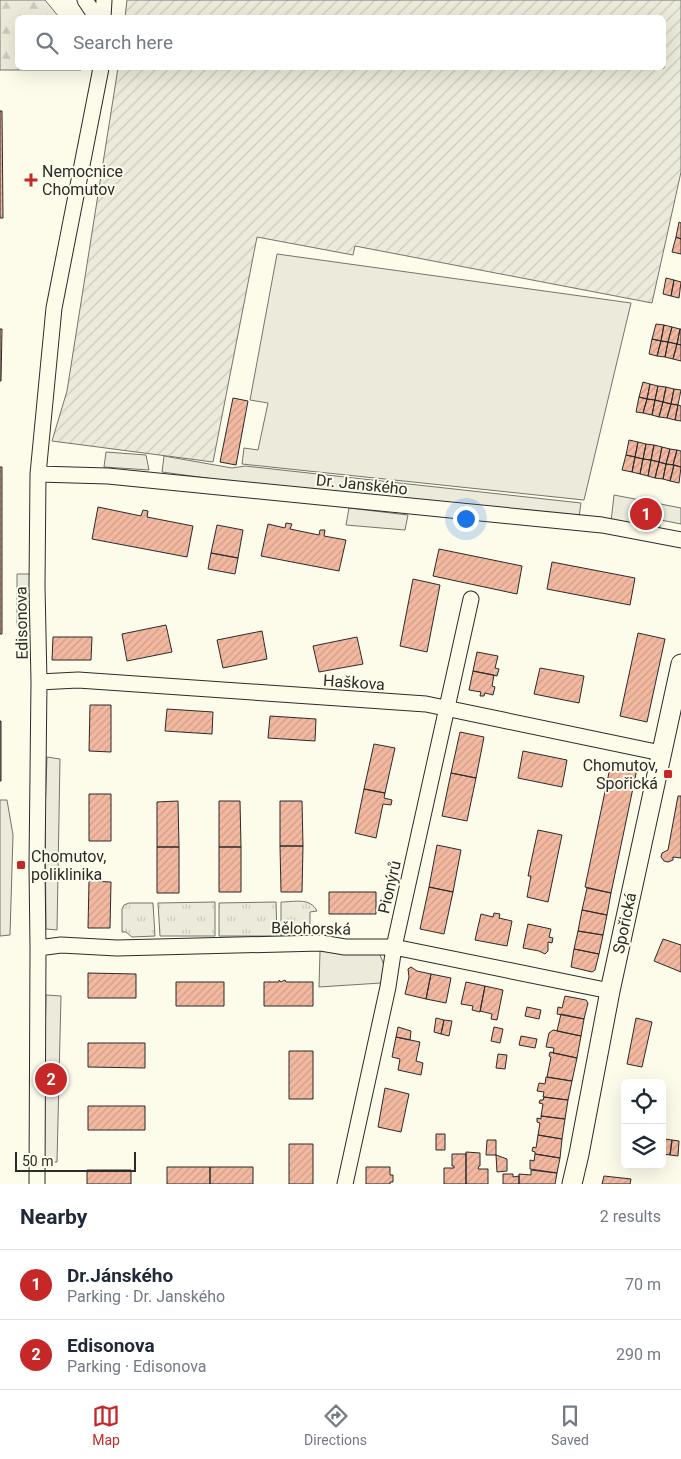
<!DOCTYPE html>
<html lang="en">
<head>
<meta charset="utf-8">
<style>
	:root { --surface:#fff; --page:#f2f2f3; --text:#1f2937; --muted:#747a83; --line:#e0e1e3; --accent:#c62828 }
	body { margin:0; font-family:Roboto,sans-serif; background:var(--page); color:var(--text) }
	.controls { position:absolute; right:15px; bottom:15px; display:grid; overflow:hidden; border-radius:8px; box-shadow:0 5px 20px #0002 }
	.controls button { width:45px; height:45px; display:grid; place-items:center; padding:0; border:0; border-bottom:1px solid var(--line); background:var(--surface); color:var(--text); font:25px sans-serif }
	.scale { position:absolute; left:15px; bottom:12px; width:121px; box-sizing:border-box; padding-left:5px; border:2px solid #2b2b2b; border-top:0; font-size:14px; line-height:18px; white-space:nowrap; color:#2b2b2b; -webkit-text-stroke:4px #fdfbea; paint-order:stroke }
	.you { position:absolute; left:465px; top:518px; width:18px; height:18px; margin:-12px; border:4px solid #fff; border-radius:50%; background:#1a73e8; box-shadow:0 0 0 8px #1a73e833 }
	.badge { display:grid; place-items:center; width:32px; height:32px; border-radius:50%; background:var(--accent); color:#fff; font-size:16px; font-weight:700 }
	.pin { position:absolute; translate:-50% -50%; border:2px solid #fff; box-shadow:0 1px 5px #0006 }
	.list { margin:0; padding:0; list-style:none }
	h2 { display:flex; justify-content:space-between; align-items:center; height:65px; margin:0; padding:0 20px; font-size:21px }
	h2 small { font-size:16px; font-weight:400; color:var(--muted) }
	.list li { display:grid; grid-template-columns:32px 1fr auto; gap:15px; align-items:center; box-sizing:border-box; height:70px; padding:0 20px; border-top:1px solid var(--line) }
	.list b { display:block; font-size:19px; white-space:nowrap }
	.list p { margin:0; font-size:16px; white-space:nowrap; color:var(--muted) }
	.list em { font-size:16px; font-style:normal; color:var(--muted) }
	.icon { flex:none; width:28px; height:28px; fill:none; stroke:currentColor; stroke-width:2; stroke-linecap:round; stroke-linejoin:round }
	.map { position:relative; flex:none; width:681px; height:1184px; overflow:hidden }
	.search { position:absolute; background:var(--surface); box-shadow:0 5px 20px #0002; left:15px; right:15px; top:15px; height:55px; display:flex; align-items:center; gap:12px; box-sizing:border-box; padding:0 18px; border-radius:8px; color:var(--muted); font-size:19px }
	.sheet { height:205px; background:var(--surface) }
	nav { display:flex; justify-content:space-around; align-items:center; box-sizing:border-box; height:70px; border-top:1px solid var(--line); background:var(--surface); font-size:14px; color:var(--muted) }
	nav a { display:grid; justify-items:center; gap:2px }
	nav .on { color:var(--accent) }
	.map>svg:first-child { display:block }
	.grass { fill:url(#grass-tufts); stroke:#74746e }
	.forest { fill:url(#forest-firs); stroke:#74746e }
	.garden { fill:url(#garden-furrows); stroke:#74746e }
	.pitch { fill:#ecebdb; stroke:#74746e }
	.parking { fill:#eceadb; stroke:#74746e }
	.building { fill:url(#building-hatch); stroke:#2b2b2b }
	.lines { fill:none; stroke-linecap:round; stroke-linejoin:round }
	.minor-casing { stroke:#2b2b2b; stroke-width:17 }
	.tertiary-casing { stroke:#2b2b2b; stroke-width:21 }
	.minor { stroke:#fdfbea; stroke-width:15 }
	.tertiary { stroke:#fdfbea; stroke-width:19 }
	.poi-dot { fill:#c62828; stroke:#fdfbea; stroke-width:2 }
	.labels { text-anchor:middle; stroke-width:4; stroke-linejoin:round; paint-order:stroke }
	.poi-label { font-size:16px; fill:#2b2b2b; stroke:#fdfbea; text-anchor:start }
	.street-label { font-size:16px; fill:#2b2b2b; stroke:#fdfbea }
</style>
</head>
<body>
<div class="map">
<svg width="681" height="1184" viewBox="0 0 681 1184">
	<defs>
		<pattern id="grass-tufts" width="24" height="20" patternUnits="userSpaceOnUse" patternTransform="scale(1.25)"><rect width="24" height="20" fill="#ecebdb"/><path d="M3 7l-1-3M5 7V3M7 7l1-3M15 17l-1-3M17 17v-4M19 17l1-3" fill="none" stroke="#cbcabc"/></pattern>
		<pattern id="forest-firs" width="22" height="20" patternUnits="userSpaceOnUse" patternTransform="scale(1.25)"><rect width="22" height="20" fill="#ecebdb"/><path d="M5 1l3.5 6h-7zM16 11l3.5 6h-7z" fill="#cbcabc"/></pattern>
		<pattern id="garden-furrows" width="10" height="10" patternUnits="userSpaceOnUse" patternTransform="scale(1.25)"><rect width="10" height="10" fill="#ecebdb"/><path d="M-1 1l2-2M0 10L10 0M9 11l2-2" fill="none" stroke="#cbcabc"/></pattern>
		<pattern id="building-hatch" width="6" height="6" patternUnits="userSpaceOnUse" patternTransform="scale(1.25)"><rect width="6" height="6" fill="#f2b8a0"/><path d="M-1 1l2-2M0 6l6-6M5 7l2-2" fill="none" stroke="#d09e8a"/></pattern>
	</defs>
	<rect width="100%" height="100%" fill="#fdfbea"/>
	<path class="grass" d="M215,902v34h-55l-2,-33z
		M276,902l1,34h-58v-33z
		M281,902c13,0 29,-5 36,9l-7,1v20l-1,3 -28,1z
		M129,903h24l2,33 -23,1 -6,-5h-4v-23l2,-4z"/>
	<path class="forest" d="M0,0h45l14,17 -41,1v50h62l1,2h-81z"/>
	<path class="garden" d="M127,0h554v172l-29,131 -297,-57 -2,9 -96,-18 -44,225 -161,-21 15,-50 51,-323h546v-50l-539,-1z"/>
	<path class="pitch" d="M277,254l354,49 -47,197 -342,-36 2,-16 14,2 10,-47 -18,-3z"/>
	<path class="parking" d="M106,452l40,3 3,15 -45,-3z
		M164,456l68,12 13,-2 336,37 -2,14 -137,-15 -191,-18 -89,-12z
		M614,495l67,13v16l-20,-4 -2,11 -48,-9z
		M349,508l59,7 -3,15 -59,-5z
		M17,574h15l-1,52h-14z
		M47,757l13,2 -3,171 -11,-1 -1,-116z
		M0,800h7l6,35 -3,100 -10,1z
		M344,950l29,1 7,4 4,10 -3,18 -62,4 1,-36z
		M46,995l15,1 -4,166h-15z"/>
	<path class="building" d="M0,111h2l1,107h-3z
		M679,222l2,1v16l-5,-2z
		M676,237l5,2v15l-9,-2z
		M666,278l8,2 -3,16 -8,-2z
		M674,280l7,2 -2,16 -8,-2z
		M656,324l8,1 -3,16 -9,-2z
		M664,325l8,2 -4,15 -7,-1z
		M672,327l8,2 -3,15 -9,-2z
		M0,329h2l-1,52h-1z
		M680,329h1v16l-4,-1z
		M652,339l9,2 -4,15 -8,-2z
		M661,341l7,1 -3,15 -8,-1z
		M668,342l9,2 -4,15 -8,-2z
		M677,344l4,1v16l-8,-2z
		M643,382l7,2 -3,15 -8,-2z
		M650,384l8,2 -3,14 -8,-1z
		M658,386l8,1 -3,15 -8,-2z
		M666,387l8,2 -3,15 -8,-2z
		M674,389l7,1 -3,15 -7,-1z
		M639,397l8,2 -4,14 -7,-1z
		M233,398l15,3 -12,64 -16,-3z
		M647,399l8,1 -3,15 -9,-2z
		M655,400l8,2 -4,15 -7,-2z
		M663,402l8,2 -4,14 -8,-1z
		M671,404l7,1 -3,15 -8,-2z
		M678,405l3,1v15l-6,-1z
		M629,440l9,2 -3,15 -9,-2z
		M638,442l8,2 -3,15 -8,-2z
		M646,444l8,1 -3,15 -8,-1z
		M654,445l8,2 -3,15 -8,-2z
		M662,447l8,2 -4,15 -7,-2z
		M670,449l7,1 -4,15 -7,-1z
		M677,450l4,1v16l-8,-2z
		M626,455l9,2 -3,15 -10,-2z
		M635,457l8,2 -3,15 -8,-2z
		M643,459l8,1 -3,16 -8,-2z
		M651,460l8,2 -4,16 -7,-2z
		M659,462l7,2 -3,15 -8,-1z
		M666,464l8,1 -4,16 -7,-2z
		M674,465l7,2 -2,16 -9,-2z
		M0,467h2v167h-2z
		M98,507l43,9 2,-6 5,1 -1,6 46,9 -6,31 -95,-18z
		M286,523l6,1 -2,5 29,6 1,-5h5l-1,6 22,4 -7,31 -78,-15 7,-32 17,4z
		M217,525l26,5 -5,28 -27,-5z
		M439,549l83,17 -5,28 -84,-18z
		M211,553l27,5 -3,16 -27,-5z
		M552,562l83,16 -5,27 -83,-16z
		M413,579l27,6 -13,67 -27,-6z
		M166,625l6,27 -45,9 -5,-27z
		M262,631l5,28 -44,9 -6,-28z
		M638,633l27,6 -18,83 -27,-6z
		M53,637h39l-1,23h-39z
		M357,637l6,27 -44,8 -6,-26z
		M477,652l21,4 -3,12 4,1 -2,7 -24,-5z
		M540,668l44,8 -5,27 -45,-9z
		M473,671l21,4 -2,11 3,1 -2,8 -8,-2 -1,3h-4l1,-4 -12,-2z
		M90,705h21v47l-22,-1z
		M167,709l46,3 -1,22 -47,-3z
		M270,716l46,3 -1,22 -47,-3z
		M0,721h1v60h-1z
		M460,732l24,5 -8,41 -25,-5z
		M374,744l21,4 -10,45 -21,-4z
		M523,751l44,9 -5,27 -44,-9z
		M611,763l26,6 -26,124 -26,-6z
		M451,773l25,5 -9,43 -25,-5z
		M364,789l21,4 -1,5 8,2 -1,5 -8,-1 -7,34 -21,-5z
		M89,794h22v47h-22z
		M678,796h3v62l-8,-1v3l-5,2 -4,-1 -3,-4 1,-4 6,-3z
		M178,801l1,46h-22v-45z
		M219,801h21l1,46h-22z
		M280,801h22l1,45h-23z
		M538,830l24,5 -14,67 -21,-5 4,-21h-3z
		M437,845l24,5 -8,42 -24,-5z
		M280,846h23l-1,46h-21z
		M157,847h22v46h-22z
		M219,847h22v45h-22z
		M89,881l22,1 -1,46h-22z
		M429,887l24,5 -9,42 -24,-5z
		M587,888l24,5 -4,22 -25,-5z
		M329,892h47v22h-47z
		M582,910l25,5 -4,20 -25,-4z
		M494,913l6,1 -1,4 13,3 -5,25 -32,-6 6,-26 12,3z
		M528,924l23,5 -2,8 4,1 -1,5 -4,-1v9l-3,3 -6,-3 -16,-3z
		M578,931l25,4 -4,19 -25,-5z
		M663,939l18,6v27l-27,-11z
		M574,949l25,5 -4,16 -3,2 -21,-5z
		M411,967l6,4 14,3 -5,25 -21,-5 4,-17 -1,-8z
		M88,973l48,1v24h-48z
		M431,974l20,4 -5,25 -20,-4z
		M279,980l2,2 4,-2 1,2h27v24h-49v-24h15z
		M176,982h48v24h-48z
		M466,982l19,4 -5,26 -8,-2 1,-4 -12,-2z
		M485,986l18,4 -6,30 -6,-1 1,-5 -12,-3z
		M565,996l21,4 2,3 -4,16 -27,-5 1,-7 4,1z
		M527,1007l14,3 -2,9 -14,-3z
		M561,1014l23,5 -3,17 -24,-5z
		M436,1018l8,2 -3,14 -7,-2z
		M636,1018l16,4 -10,45 -15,-3z
		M444,1020l8,1 -3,15 -8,-2z
		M398,1027l13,4 -1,9 -14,-3z
		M494,1027l9,2 -3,14 -9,-2z
		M553,1030l28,6 -4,22 -24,-5 1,-5 -8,-1 3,-14z
		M521,1036l16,3 -2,9 -16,-3z
		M396,1037l24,5 -4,19 7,2 -2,12 -23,-5 2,-11 -8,-2z
		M88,1043h57v25l-57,-1z
		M289,1051h24v48h-24z
		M550,1052l27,6 -5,23 -25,-4 4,-20 -2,-1z
		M498,1054l9,1 -2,14 -9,-1z
		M546,1077l26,4 -4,19 -25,-3 1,-5 -7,-1 2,-8 6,1z
		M385,1088l24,6 -8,38 -23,-5z
		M544,1097l24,3 -3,19 -24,-3 2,-12 -4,-1 1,-3h3z
		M88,1106h57v24h-57z
		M541,1116l24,3 -3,20 -24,-4 2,-12 -3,-1v-4l4,1z
		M436,1134h9v16h-9z
		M538,1135l24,4 -2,19 -25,-4v-2l-3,-1 1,-4 3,1z
		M665,1139l7,1 -2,15 -7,-1z
		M487,1140h9v15h-10z
		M672,1140l7,1 -1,15 -8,-1z
		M289,1144h24v40h-24z
		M466,1152l14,1v13h-1l-1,3h10v15h-22z
		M452,1154h14v30h-22v-16h10v-2h-2z
		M535,1154l25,4 -3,15 -27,-4v-9l4,1z
		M496,1155l11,4v12l-10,1z
		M167,1167h43v17h-43z
		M210,1167h43v17h-43z
		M366,1167h24v8h3v7h-3v2h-24z
		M87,1170h44v14h-44z
		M531,1170l26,3 -2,11h-36v-10l12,1z
		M503,1174h10v3l6,-1v8h-16z
		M604,1176l27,3 -1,5h-28z"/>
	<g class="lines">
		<g class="minor-casing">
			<path id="minor" d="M85,0l12,18
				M103,18l1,-18
				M38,474l70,2 494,49 79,15
				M39,682l39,-2 348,24 235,49
				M38,948l23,-3 56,3 204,-5 24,4h49l216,44
				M37,1184l1,-236 -1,-82 2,-184 -2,-96 1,-112 16,-166 47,-240
				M345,1184l43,-197 6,-40 77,-348"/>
		</g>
		<g class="tertiary-casing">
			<path id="tertiary" d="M572,1184l7,-30 31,-163 71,-327"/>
		</g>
		<use href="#minor" class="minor"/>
		<use href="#tertiary" class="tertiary"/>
	</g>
	<g class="poi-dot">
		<path d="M28.5 172.5h5v5h5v5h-5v5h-5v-5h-5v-5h5z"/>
		<rect x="663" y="769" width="10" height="10" rx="2.5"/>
		<rect x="16" y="860" width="10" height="10" rx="2.5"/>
	</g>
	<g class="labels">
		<g class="poi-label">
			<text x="42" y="177">Nemocnice<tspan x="42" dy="18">Chomutov</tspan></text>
			<text x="658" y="771" text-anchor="end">Chomutov,<tspan x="658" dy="18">Spořická</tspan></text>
			<text x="31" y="862">Chomutov,<tspan x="31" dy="18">poliklinika</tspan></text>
		</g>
		<g class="street-label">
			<text transform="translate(362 484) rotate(6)" y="6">Dr. Janského</text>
			<text transform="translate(21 623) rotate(-91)" y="6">Edisonova</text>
			<text transform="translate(354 682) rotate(4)" y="6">Haškova</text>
			<text transform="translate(389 887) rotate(-77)" y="6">Pionýrů</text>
			<text transform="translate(624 923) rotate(-78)" y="6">Spořická</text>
			<text transform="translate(311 928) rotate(1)" y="6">Bělohorská</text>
		</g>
	</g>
</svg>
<div class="controls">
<button><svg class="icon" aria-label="locate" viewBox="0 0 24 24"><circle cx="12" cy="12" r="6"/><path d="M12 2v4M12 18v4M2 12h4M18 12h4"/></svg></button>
<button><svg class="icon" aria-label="layers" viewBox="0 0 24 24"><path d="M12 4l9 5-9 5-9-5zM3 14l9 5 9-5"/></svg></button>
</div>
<div class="scale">50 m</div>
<div class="you"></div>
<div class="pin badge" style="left:646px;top:514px">1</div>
<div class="pin badge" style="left:51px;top:1079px">2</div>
<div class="search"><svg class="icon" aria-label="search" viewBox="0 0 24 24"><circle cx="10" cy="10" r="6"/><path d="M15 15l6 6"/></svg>Search here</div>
</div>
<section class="sheet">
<h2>Nearby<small>2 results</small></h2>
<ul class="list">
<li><span class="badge">1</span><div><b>Dr.Jánského</b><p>Parking · Dr. Janského</p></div><em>70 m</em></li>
<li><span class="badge">2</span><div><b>Edisonova</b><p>Parking · Edisonova</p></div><em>290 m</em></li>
</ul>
</section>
<nav>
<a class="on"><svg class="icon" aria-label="map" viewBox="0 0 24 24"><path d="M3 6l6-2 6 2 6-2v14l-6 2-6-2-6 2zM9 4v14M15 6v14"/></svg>Map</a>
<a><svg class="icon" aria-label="directions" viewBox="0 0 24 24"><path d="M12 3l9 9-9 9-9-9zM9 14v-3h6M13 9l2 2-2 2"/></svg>Directions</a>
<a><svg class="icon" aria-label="saved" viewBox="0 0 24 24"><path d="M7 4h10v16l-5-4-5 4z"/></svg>Saved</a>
</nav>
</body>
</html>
